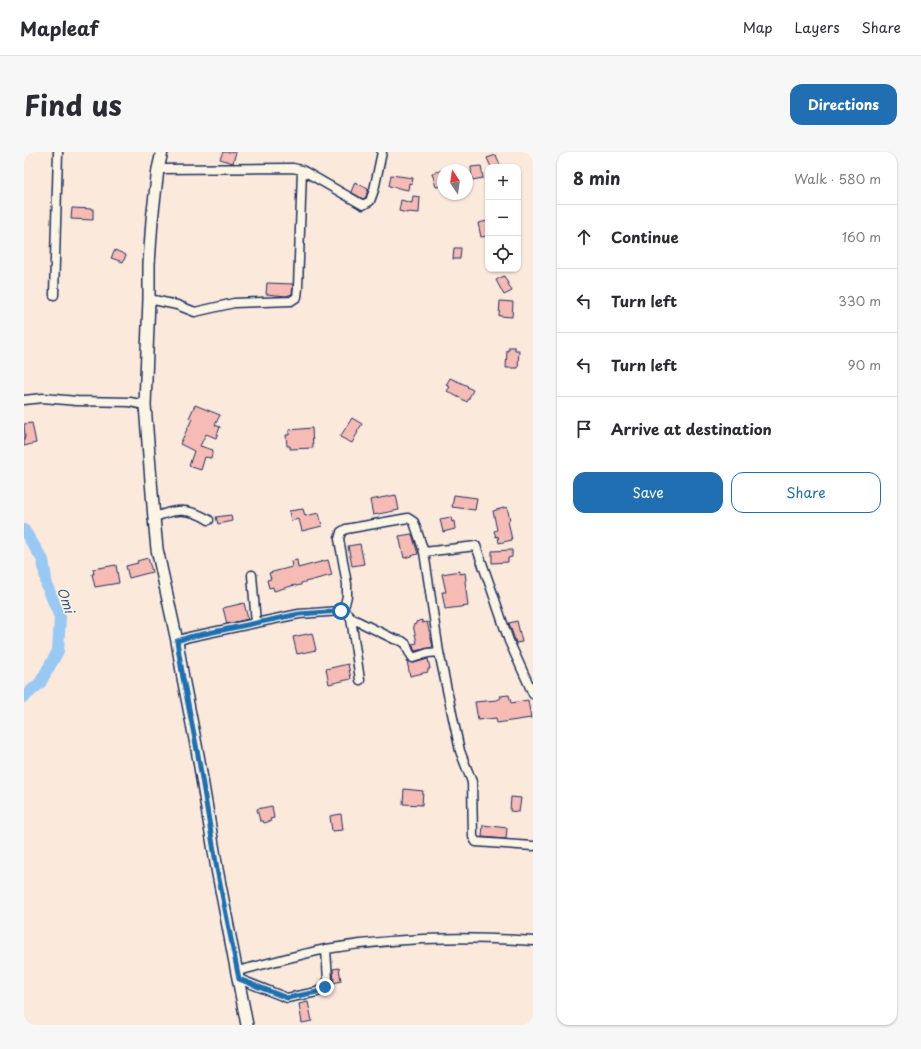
<!DOCTYPE html>
<html lang="en">
<head>
<meta charset="utf-8">
<style>
	:root { --surface:#fff; --page:#f7f7f7; --text:#2b2b33; --muted:#7c7c81; --line:#e1e1e2; --accent:#1f6fb2 }
	body { margin:0; font-family:"Playpen Sans",sans-serif; background:var(--page); color:var(--text) }
	.controls { position:absolute; right:12px; top:12px; display:grid; overflow:hidden; border-radius:8px; box-shadow:0 1px 3px #0004 }
	.controls button { width:36px; height:36px; display:grid; place-items:center; padding:0; border:0; border-bottom:1px solid var(--line); background:var(--surface); color:var(--text); font:20px sans-serif }
	.compass { position:absolute; left:413px; top:12px; width:36px; height:36px; border-radius:50%; background:var(--surface); box-shadow:0 1px 3px #0004; rotate:347deg }
	.stop { position:absolute; width:12px; height:12px; margin:-9px; border:3px solid #1f6fb2; border-radius:50%; background:#fff }
	.stop.end { background:#1f6fb2; border-color:#fff; box-shadow:0 1px 4px #0008 }
	.list { margin:0; padding:0; list-style:none }
	h2 { display:flex; justify-content:space-between; align-items:center; height:52px; margin:0; padding:0 16px; font-size:17px }
	h2 small { font-size:13px; font-weight:400; color:var(--muted) }
	.list li { display:grid; grid-template-columns:26px 1fr auto; gap:12px; align-items:center; box-sizing:border-box; height:64px; padding:0 16px; border-top:1px solid var(--line) }
	.list b { display:block; font-size:15px; white-space:nowrap }
	.list em { font-size:13px; font-style:normal; color:var(--muted) }
	.actions { display:flex; gap:8px; padding:12px 16px }
	.actions a { flex:1; padding:9px 0; border:1px solid var(--accent); border-radius:12px; text-align:center; font-size:14px; color:var(--accent) }
	.actions .main { background:var(--accent); color:#fff }
	.icon { flex:none; width:22px; height:22px; fill:none; stroke:currentColor; stroke-width:2; stroke-linecap:round; stroke-linejoin:round }
	.map { position:relative; flex:none; width:509px; height:873px; overflow:hidden; border-radius:12px }
	header { display:flex; align-items:center; gap:24px; box-sizing:border-box; height:56px; padding:0 20px; background:var(--surface); border-bottom:1px solid var(--line) }
	header strong { font-size:19px }
	nav { display:flex; gap:22px; margin-inline-start:auto; font-size:14px }
	.intro { display:flex; align-items:center; justify-content:space-between; box-sizing:border-box; height:96px; padding:0 24px }
	h1 { margin:0; font-size:28px }
	.button { padding:10px 18px; border-radius:12px; background:var(--accent); color:#fff; font-size:14px; font-weight:700 }
	main { display:flex; gap:24px; padding:0 24px }
	aside { flex:1; background:var(--surface); border-radius:12px; box-shadow:0 1px 3px #0004 }
	.map>svg:first-child { display:block }
	.lines { fill:none; stroke-linecap:round; stroke-linejoin:round }
	.river { stroke:#98c9f4; stroke-width:12 }
	.building { fill:#f7bbb6; stroke:#1b2f5e }
	.street-casing { stroke:#1b2f5e; stroke-width:11 }
	.secondary-casing { stroke:#1b2f5e; stroke-width:14 }
	.street { stroke:#fcf5e5; stroke-width:8 }
	.secondary { stroke:#fcf5e5; stroke-width:11 }
	.route { stroke:#1f6fb2; stroke-width:5 }
	.labels { text-anchor:middle; stroke-width:3; stroke-linejoin:round; paint-order:stroke }
	.water-label { font-size:13px; font-style:italic; fill:#3a5684; stroke:#fcf5e5 }
</style>
</head>
<body>
<header>
<strong>Mapleaf</strong>
<nav><a>Map</a><a>Layers</a><a>Share</a></nav>
</header>
<div class="intro"><h1>Find us</h1><a class="button">Directions</a></div>
<main>
<div class="map">
<svg width="509" height="873" viewBox="0 0 509 873">
	<rect width="100%" height="100%" fill="#fbe9dc"/>
	<filter id="ink" filterUnits="userSpaceOnUse"><feTurbulence type="fractalNoise" baseFrequency=".025" numOctaves="2"/><feDisplacementMap in="SourceGraphic" scale="8" xChannelSelector="R" yChannelSelector="G"/><feConvolveMatrix kernelMatrix="1 2 1 2 8 2 1 2 1" color-interpolation-filters="sRGB"/></filter>
	<g filter="url(#ink)">
		<g class="lines">
			<path class="river" d="M0,378l19,30 4,26 13,31 -2,34 -18,32 -16,14"/>
		</g>
		<path class="building" d="M199,0h13l-3,11 -13,-4z
			M472,3l5,12h-10l-4,-9z
			M457,14l2,12 -11,2 -1,-13z
			M419,18v16l-7,1 -4,-14z
			M367,23l22,3 -1,6 -3,-1 -1,7 -19,-4z
			M331,30l13,7 -2,8 -3,2 -12,-7z
			M389,44l7,1 -1,16 -11,-1 -1,1 -8,-2 2,-11 11,3z
			M48,56l21,1v11l-22,-1z
			M464,69v15l-7,1 -3,-14z
			M430,96h7l-1,11h-7z
			M91,98l11,5 -3,7 -12,-4z
			M480,124l8,15 -8,4 -8,-15z
			M243,131l26,1 -1,10 -6,2 -20,-2z
			M476,149l13,1 -1,15 -13,-1z
			M485,195h6v3h4l-1,18h-12l1,-18h2z
			M426,226l18,8 -1,1 6,3 -6,12 -20,-11 3,-4 -4,-2z
			M171,253l25,10 -5,10 5,2 -4,11 -10,-4 -6,12 13,4 -2,8 -6,-1 -4,13 -12,-4 5,-15 -14,-7 12,-25 -3,-1z
			M328,266l10,6 -5,8h1l-6,11 -12,-6z
			M8,271l4,20 -12,3v-8h1l-1,-14z
			M288,276l1,20 -23,1v-3h-3l-1,-11h3v-5z
			M372,343l3,15 -26,5 -3,-15z
			M430,343l23,3 -2,12 -23,-3z
			M483,355l3,13 -2,1 4,19 -13,3 -1,-7 -2,1 -2,-6 3,-1 -4,-19z
			M279,357l2,7 14,-3 3,13 -20,5 -3,-12 -8,2 -2,-10z
			M207,363l1,6 -14,3 -2,-7z
			M427,365l1,5 2,-1 1,8 -12,3 -3,-13z
			M388,382l6,20 -14,4 -5,-22z
			M336,392l4,20 -12,2 -4,-20z
			M488,398v7l-4,1v4l-16,1v-12z
			M124,406l4,14 -23,6 -3,-12 12,-3 -1,-2z
			M273,408l1,8 30,-8 4,15 -31,8v2l-5,1 -1,-1 -21,6 -1,-4 -4,1 -2,-8 4,-1 -2,-6 23,-6 -1,-6z
			M92,413l3,18 -24,4 -3,-13h2l-1,-5z
			M436,419v3l5,-1 1,7 -1,1 3,25 -23,3 -3,-17h4l-4,-18z
			M220,451l4,16 -21,5 -4,-16z
			M398,468v3l5,-1 6,25 -18,4 -3,-7 5,-1 -4,-18 3,-1v-2z
			M493,469l5,21 -6,1 -7,-20z
			M288,481l4,17 -19,4 -4,-17z
			M404,507l2,10h-2v3l-18,4 -3,-15 7,2z
			M324,512l3,15 -22,5 -3,-15z
			M485,543l2,8 17,-3 3,18 -34,5 -1,-5 -18,2 -3,-18 22,-2 4,-2 -1,-2z
			M380,637l19,2 -1,14 -19,-1z
			M487,645l10,1 -2,14 -9,-1z
			M248,654l2,12 -4,1 1,2 -7,2 -1,-2h-3l-3,-12z
			M317,662l2,16 -11,1 -2,-15z
			M459,673l24,3 -1,11 -24,-2z
			M315,816l2,13 -7,2 -1,-14z
			M284,850l4,19 -10,2 -3,-19z"/>
		<g class="lines">
			<g class="street-casing">
				<path id="street" d="M134,17l135,-1 9,2 61,35 7,-4 4,-11 8,-38
					M30,143l4,-143
					M125,147l28,6 18,7 39,-9 57,-2 6,-4 1,-9 4,-118
					M0,248l19,-2 34,3 53,1 15,3
					M130,366c20,-10 36,-10 55,2
					M400,400l52,-6 16,45 17,50 24,53
					M228,423l4,48
					M317,459l4,-7 2,-8v-12l-8,-45 2,-7 5,-3 62,-11 6,4 10,30 15,100 21,99 12,31 1,55 3,5 57,4
					M327,466l43,21 8,2 4,3 3,8 4,6 15,-5 11,-1
					M153,489l12,-4 110,-23 42,-3 7,3 3,4 9,62
					M213,819c30,-7 60,-16 89,-22 68,-12 139,-13 207,-8
					M215,827l48,19 30,-6 8,-5 3,-7 -2,-30"/>
			</g>
			<g class="secondary-casing">
				<path id="secondary" d="M138,0l-4,17 -6,51 -3,44v35l-4,106 9,113 3,31 20,92 6,37 15,77 19,114 30,156"/>
			</g>
			<use href="#street" class="street"/>
			<use href="#secondary" class="secondary"/>
		</g>
	</g>
	<g class="lines" filter="url(#ink)">
		<path class="route" d="M301,835l-8,5 -30,6 -48,-19 -22,-110 -19,-114 -15,-77 -6,-37 12,-4 110,-23 42,-3"/>
	</g>
	<g class="labels">
		<g class="water-label">
			<text transform="translate(42 448) rotate(71)" y="5">Omi</text>
		</g>
	</g>
</svg>
<div class="controls">
<button>+</button>
<button>−</button>
<button><svg class="icon" aria-label="locate" viewBox="0 0 24 24"><circle cx="12" cy="12" r="6"/><path d="M12 2v4M12 18v4M2 12h4M18 12h4"/></svg></button>
</div>
<svg class="compass" viewBox="-18 -18 36 36"><path d="M0-13l5 13h-10z" fill="#e53935"/><path d="M0 13l5-13h-10z" fill="#7c7c81"/></svg>
<div class="stop" style="left:317px;top:459px"></div>
<div class="stop end" style="left:301px;top:835px"></div>
</div>
<aside>
<h2>8 min<small>Walk · 580 m</small></h2>
<ul class="list">
<li><svg class="icon" aria-label="ahead" viewBox="0 0 24 24"><path d="M12 20V5M6 11l6-6 6 6"/></svg><div><b>Continue</b></div><em>160 m</em></li>
<li><svg class="icon" aria-label="left" viewBox="0 0 24 24"><path d="M17 20v-9H6M10 6l-5 5 5 5"/></svg><div><b>Turn left</b></div><em>330 m</em></li>
<li><svg class="icon" aria-label="left" viewBox="0 0 24 24"><path d="M17 20v-9H6M10 6l-5 5 5 5"/></svg><div><b>Turn left</b></div><em>90 m</em></li>
<li><svg class="icon" aria-label="arrive" viewBox="0 0 24 24"><path d="M6 21V4h12l-3 4 3 4H6"/></svg><div><b>Arrive at destination</b></div></li>
</ul>
<div class="actions"><a class="main">Save</a><a>Share</a></div>
</aside>
</main>
</body>
</html>
